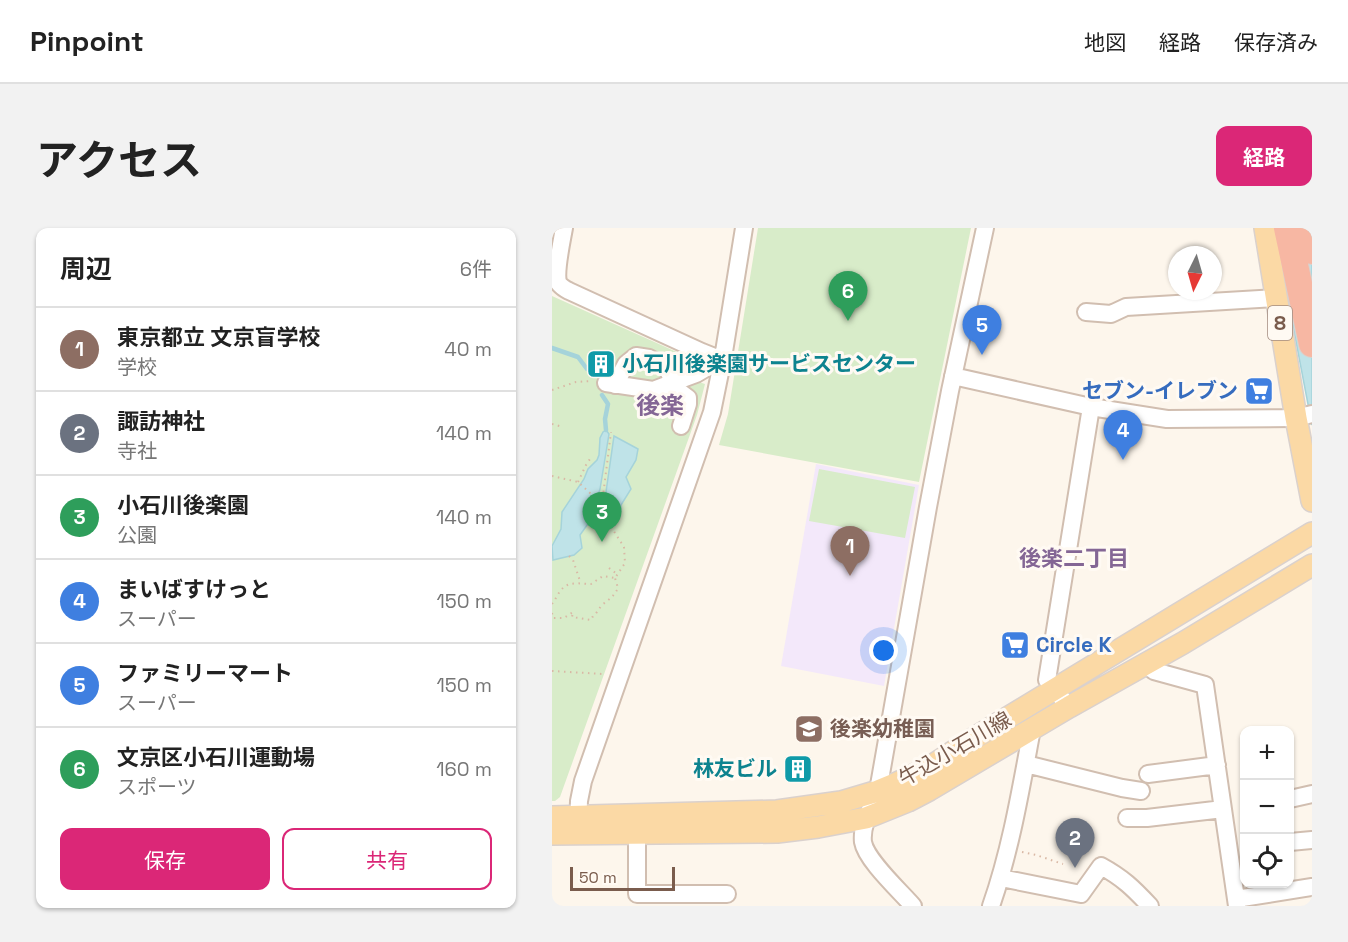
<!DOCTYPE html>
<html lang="ja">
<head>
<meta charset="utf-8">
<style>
	:root { --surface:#fff; --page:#f2f2f2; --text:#222; --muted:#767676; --line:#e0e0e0; --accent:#db2777 }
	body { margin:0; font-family:"Space Grotesk","Noto Sans JP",sans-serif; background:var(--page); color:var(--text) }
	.controls { position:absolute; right:18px; bottom:18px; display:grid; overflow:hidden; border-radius:12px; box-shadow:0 2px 4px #0004 }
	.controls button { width:54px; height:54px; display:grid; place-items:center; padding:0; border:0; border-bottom:2px solid var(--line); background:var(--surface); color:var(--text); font:30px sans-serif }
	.compass { position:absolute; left:616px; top:18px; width:54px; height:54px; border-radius:50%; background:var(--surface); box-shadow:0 2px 4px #0004; rotate:185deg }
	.scale { position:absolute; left:18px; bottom:15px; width:105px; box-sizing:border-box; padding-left:6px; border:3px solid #7a5c4d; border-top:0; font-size:16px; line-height:21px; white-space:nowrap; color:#7a5c4d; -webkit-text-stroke:4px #fffaf3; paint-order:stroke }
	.you { position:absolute; left:332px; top:423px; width:21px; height:21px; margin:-15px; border:4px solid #fff; border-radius:50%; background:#1a73e8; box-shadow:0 0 0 9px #1a73e833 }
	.badge { display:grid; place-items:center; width:39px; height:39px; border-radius:50%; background:var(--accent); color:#fff; font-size:20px; font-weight:700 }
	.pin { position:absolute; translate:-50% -50px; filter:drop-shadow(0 2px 3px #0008) }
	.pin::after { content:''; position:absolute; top:32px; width:21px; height:18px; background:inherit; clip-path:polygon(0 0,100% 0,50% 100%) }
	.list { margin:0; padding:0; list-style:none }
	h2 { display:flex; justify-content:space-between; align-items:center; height:78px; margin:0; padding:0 24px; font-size:26px }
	h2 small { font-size:20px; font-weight:400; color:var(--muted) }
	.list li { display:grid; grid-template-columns:39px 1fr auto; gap:18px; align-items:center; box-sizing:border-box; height:84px; padding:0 24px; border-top:2px solid var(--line) }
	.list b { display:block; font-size:22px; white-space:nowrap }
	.list p { margin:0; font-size:20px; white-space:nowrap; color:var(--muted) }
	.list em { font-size:20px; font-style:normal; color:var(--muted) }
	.actions { display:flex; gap:12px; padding:18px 24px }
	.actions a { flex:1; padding:14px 0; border:2px solid var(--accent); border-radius:12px; text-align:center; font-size:21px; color:var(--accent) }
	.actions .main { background:var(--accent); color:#fff }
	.icon { flex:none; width:33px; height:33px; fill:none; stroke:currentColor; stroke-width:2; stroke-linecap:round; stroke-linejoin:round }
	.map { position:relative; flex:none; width:760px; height:678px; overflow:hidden; border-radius:12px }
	header { display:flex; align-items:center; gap:36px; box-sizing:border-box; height:84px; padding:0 30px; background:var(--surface); border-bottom:2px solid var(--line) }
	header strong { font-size:28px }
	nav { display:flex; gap:33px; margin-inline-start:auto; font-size:21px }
	.intro { display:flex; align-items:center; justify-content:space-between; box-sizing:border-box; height:144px; padding:0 36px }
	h1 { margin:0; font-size:42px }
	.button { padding:15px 27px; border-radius:12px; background:var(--accent); color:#fff; font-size:21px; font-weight:700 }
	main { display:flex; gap:36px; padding:0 36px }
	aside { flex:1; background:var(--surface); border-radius:12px; box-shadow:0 2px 4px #0004 }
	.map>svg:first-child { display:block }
	.education { fill:#f3e8fa }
	.green { fill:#d8ecc9 }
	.water { fill:#bfe3e8; stroke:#a5d3da; stroke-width:1.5 }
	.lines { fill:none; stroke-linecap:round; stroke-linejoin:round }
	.stream { stroke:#a5d3da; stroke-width:4.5 }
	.minor-casing { stroke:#d1beb0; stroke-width:20 }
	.major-casing { stroke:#dad1cd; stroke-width:24 }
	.highway-casing { stroke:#dad1cd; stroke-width:28 }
	.path { stroke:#d9b8a5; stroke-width:2; stroke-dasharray:1.5 4.5; stroke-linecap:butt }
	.minor { stroke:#fff; stroke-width:16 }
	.major { stroke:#fbd9a5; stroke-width:21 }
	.highway { stroke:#f7b7a3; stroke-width:26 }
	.labels { text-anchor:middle; stroke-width:6; stroke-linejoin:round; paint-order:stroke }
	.shield { fill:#fffaf3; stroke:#a28b7f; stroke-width:1.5 }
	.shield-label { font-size:20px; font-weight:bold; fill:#7a5c4d }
	.culture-label { font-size:21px; font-weight:bold; fill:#0d838f; stroke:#fffaf3; text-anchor:start }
	.shop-label { font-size:21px; font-weight:bold; fill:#366cbe; stroke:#fffaf3; text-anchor:end }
	.education-label { font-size:21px; font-weight:bold; fill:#785e54; stroke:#fffaf3; text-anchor:start }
	.street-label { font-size:21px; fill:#7a5c4d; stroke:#fffaf3 }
	.neighbourhood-label { font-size:22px; font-weight:bold; fill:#846695; stroke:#fffaf3 }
	.quarter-label { font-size:24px; font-weight:bold; fill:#846695; stroke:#fffaf3 }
</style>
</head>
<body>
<header>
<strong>Pinpoint</strong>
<nav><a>地図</a><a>経路</a><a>保存済み</a></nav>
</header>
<div class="intro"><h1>アクセス</h1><a class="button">経路</a></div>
<main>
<aside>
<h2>周辺<small>6件</small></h2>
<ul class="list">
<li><span class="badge" style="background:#8d6e63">1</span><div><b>東京都立 文京盲学校</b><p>学校</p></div><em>40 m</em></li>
<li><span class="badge" style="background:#6b7280">2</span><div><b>諏訪神社</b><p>寺社</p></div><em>140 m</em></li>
<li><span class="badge" style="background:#2e9e5b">3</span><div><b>小石川後楽園</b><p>公園</p></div><em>140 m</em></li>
<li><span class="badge" style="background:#3f7fe0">4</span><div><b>まいばすけっと</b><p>スーパー</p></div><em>150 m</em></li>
<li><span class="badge" style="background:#3f7fe0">5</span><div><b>ファミリーマート</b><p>スーパー</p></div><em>150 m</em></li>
<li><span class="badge" style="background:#2e9e5b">6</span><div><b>文京区小石川運動場</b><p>スポーツ</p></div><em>160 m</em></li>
</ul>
<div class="actions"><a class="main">保存</a><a>共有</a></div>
</aside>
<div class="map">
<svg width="760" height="678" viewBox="0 0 760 678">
	<rect width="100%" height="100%" fill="#fdf6ec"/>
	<path class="education" d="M264,236l103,21 -35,201 -103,-20z"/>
	<path class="green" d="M206,0h213l-52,254 -200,-37 9,-31z
		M0,68l147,66 -3,12 3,8 6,2 -8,31 -137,382 -5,4h-3z
		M267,241l96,18 -10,51 -96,-17z"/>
	<path class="water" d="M760,0v197l-32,-167z
		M54,202l3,4 -9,55 -10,32 -10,14 2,13 -8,7 -21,5 -1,-14 9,-17 1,-17 22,-33 4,-10 9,-9 2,-5 1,-17 3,-6z
		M62,208l24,13 -2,11 -10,17 5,12 -10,16 -1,11h-9l-6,-17z"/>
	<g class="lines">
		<path class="stream" d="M0,120l26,9 9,12
			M50,167l6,9 -3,15 1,11"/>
		<g class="minor-casing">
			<path id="minor" d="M12,0c-2,12 -9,43 -6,54 2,4 7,7 11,9l133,61 10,4 11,2
				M534,84l25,2 15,-7 150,-9
				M401,148l138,31 76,12 129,-1 16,-4
				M54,155l47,7 43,-16 27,-16
				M63,157l11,-21 10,-8 13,2 18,10 9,21 12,9v6l-7,22
				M595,435l2,4 5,4 51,14 32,221
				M517,479l-22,-27 44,-273
				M474,536l96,24 19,3
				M596,546l69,-9
				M738,571l22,-5
				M575,590h20l76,-9
				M26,598l1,-25 4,-20 129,-369 11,-54 21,-130
				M85,605v61h90
				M738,614l22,-2
				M449,650l80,16 20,-28c22,12 32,22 49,40
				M684,671l76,-12
				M361,678c-13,-15 -47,-46 -50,-64 -2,-17 9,-36 15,-51l50,-284 22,-116 35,-163
				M439,678c20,-57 30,-118 41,-177"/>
		</g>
		<g class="major-casing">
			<path id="major" d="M713,0l31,190 16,83
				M0,589l225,-6 64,-9 37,-11 17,-7 35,-17 41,-27 341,-207
				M0,606l225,-2 41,-5 48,-9 42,-17 21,-11 140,-83 114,-64 129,-78"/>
		</g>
		<g class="highway-casing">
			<path id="highway" d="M735,0l25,116
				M755,0l5,23"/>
		</g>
		<path class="path" d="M0,162l24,-8 14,-1
			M0,196l11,3
			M0,248l26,6 24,22 4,15 18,28 1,16 -10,15
			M26,254l8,-17 4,-6
			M50,276l9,-72
			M17,328l4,4 7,21
			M57,340l8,6
			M0,376c4,-5 7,-13 11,-16 7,-7 20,-4 28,-4l12,-8 12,2
			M0,385l1,5h11l9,-6 -1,5 19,3 2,-4c5,-4 6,-8 10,-12 7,-5 11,-8 15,-16l-3,-10
			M0,443l51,3
			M470,624l14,3 27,9"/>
		<use href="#minor" class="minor"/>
		<use href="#major" class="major"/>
		<use href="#highway" class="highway"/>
	</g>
	<defs>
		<g id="building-square" transform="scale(1.5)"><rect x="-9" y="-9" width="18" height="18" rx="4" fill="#0f9aa8" stroke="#fffaf3"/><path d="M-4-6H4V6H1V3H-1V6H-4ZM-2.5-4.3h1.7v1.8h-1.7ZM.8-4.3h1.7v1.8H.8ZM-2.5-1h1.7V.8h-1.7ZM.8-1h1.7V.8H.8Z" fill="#fff"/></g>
		<g id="supermarket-square" transform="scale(1.5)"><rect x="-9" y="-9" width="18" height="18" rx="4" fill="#3f7fe0" stroke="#fffaf3"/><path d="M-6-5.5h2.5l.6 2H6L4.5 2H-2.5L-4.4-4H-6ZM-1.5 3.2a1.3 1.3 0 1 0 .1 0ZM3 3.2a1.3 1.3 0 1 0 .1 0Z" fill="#fff"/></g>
		<g id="school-square" transform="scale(1.5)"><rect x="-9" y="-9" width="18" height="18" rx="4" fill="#8d6e63" stroke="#fffaf3"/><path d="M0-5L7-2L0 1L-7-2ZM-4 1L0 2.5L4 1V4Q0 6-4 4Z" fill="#fff"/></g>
	</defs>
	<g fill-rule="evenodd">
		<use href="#building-square" x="49" y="136"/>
		<use href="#supermarket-square" x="707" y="163"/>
		<use href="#supermarket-square" x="463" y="417"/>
		<use href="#school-square" x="257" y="501"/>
		<use href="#building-square" x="246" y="541"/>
	</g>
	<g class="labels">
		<rect class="shield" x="716" y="78" width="24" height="34" rx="4.5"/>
		<g class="shield-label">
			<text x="728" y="102">8</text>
		</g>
		<g class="culture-label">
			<text x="70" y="143">小石川後楽園サービスセンター</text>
			<text x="225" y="548" text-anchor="end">林友ビル</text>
		</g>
		<g class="shop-label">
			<text x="686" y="170">セブン-イレブン</text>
			<text x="484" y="424" text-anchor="start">Circle K</text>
		</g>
		<g class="education-label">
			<text x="278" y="508">後楽幼稚園</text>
		</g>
		<g class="street-label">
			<text transform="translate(403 521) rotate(-30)" y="7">牛込小石川線</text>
		</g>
		<g class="neighbourhood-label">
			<text x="522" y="338">後楽二丁目</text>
		</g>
		<g class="quarter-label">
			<text x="108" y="186">後楽</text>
		</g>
	</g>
</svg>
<div class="controls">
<button>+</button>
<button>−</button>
<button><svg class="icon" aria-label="locate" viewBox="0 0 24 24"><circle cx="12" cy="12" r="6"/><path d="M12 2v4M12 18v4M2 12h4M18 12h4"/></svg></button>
</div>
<svg class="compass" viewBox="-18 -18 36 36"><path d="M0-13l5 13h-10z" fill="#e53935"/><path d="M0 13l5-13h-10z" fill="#767676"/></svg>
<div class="scale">50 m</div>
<div class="you"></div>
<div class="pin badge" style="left:298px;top:348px;background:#8d6e63">1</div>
<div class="pin badge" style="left:523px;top:640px;background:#6b7280">2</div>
<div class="pin badge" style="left:50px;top:314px;background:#2e9e5b">3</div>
<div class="pin badge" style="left:571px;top:232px;background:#3f7fe0">4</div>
<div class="pin badge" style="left:430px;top:127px;background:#3f7fe0">5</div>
<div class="pin badge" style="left:296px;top:93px;background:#2e9e5b">6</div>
</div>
</main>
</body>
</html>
